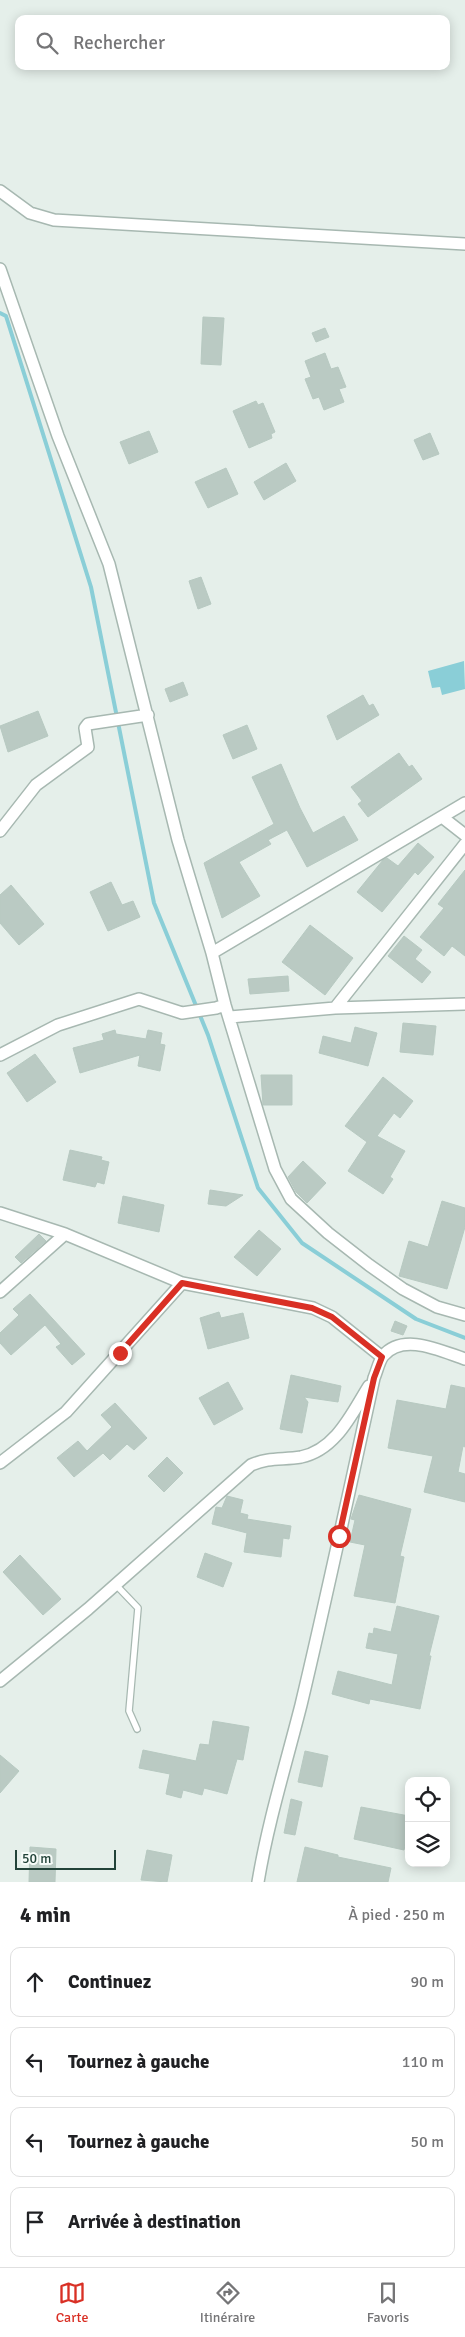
<!DOCTYPE html>
<html lang="fr">
<head>
<meta charset="utf-8">
<style>
	:root { --surface:#fff; --page:#f6f6f6; --text:#202124; --muted:#757577; --line:#e0e0e0; --accent:#d93025 }
	body { margin:0; font-family:Signika,sans-serif; background:var(--page); color:var(--text) }
	.controls { position:absolute; right:15px; bottom:15px; display:grid; overflow:hidden; border-radius:10px; box-shadow:0 2px 12px #0003 }
	.controls button { width:45px; height:45px; display:grid; place-items:center; padding:0; border:0; border-bottom:1px solid var(--line); background:var(--surface); color:var(--text); font:25px sans-serif }
	.scale { position:absolute; left:15px; bottom:12px; width:101px; box-sizing:border-box; padding-left:5px; border:2px solid #224339; border-top:0; font-size:14px; line-height:18px; white-space:nowrap; color:#224339; -webkit-text-stroke:4px #f6fbf8; paint-order:stroke }
	.stop { position:absolute; width:15px; height:15px; margin:-11px; border:4px solid #d93025; border-radius:50%; background:#fff }
	.stop.end { background:#d93025; border-color:#fff; box-shadow:0 1px 5px #0008 }
	.list { margin:0; padding:0; list-style:none }
	h2 { display:flex; justify-content:space-between; align-items:center; height:65px; margin:0; padding:0 20px; font-size:21px }
	h2 small { font-size:16px; font-weight:400; color:var(--muted) }
	.list li { display:grid; grid-template-columns:32px 1fr auto; gap:15px; align-items:center; box-sizing:border-box; height:70px; margin:0 10px 10px; padding:0 10px; border:1px solid var(--line); border-radius:10px }
	.list b { display:block; font-size:19px; white-space:nowrap }
	.list em { font-size:16px; font-style:normal; color:var(--muted) }
	.icon { flex:none; width:28px; height:28px; fill:none; stroke:currentColor; stroke-width:2; stroke-linecap:round; stroke-linejoin:round }
	.map { position:relative; flex:none; width:465px; height:1882px; overflow:hidden }
	.search { position:absolute; background:var(--surface); box-shadow:0 2px 12px #0003; left:15px; right:15px; top:15px; height:55px; display:flex; align-items:center; gap:12px; box-sizing:border-box; padding:0 18px; border-radius:10px; color:var(--muted); font-size:19px }
	.sheet { height:385px; background:var(--surface) }
	nav { display:flex; justify-content:space-around; align-items:center; box-sizing:border-box; height:70px; border-top:1px solid var(--line); background:var(--surface); font-size:14px; color:var(--muted) }
	nav a { display:grid; justify-items:center; gap:2px }
	nav .on { color:var(--accent) }
	.map>svg:first-child { display:block }
	.water { fill:#8aced7 }
	.lines { fill:none; stroke-linecap:round; stroke-linejoin:round }
	.stream { stroke:#8aced7; stroke-width:4 }
	.building { fill:#bacac3; stroke:#b7c9c1 }
	.lane-casing { stroke:#a7b8b1; stroke-width:8 }
	.street-casing { stroke:#a7b8b1; stroke-width:14 }
	.lane { stroke:#fff; stroke-width:5.5 }
	.street { stroke:#fff; stroke-width:11 }
	.route { stroke:#d93025; stroke-width:6 }
</style>
</head>
<body>
<div class="map">
<svg width="465" height="1882" viewBox="0 0 465 1882">
	<rect width="100%" height="100%" fill="#e5efea"/>
	<path class="water" d="M464,661l1,28 -23,6 -2,-8 -8,1 -4,-17z"/>
	<g class="lines">
		<path class="stream" d="M0,313l6,3 85,271 63,316 54,132 50,153 44,55 114,76 49,19"/>
	</g>
	<path class="building" d="M203,317l21,1 -3,47 -20,-1z
		M325,328l4,9 -13,5 -4,-9z
		M325,353l6,16 7,-2 8,20 -7,2 5,13 -20,8 -5,-13 -6,2 -8,-20 6,-2 -6,-16z
		M256,401l2,4 5,-2 12,29 -4,2 1,4 -23,10 -16,-37z
		M149,431l9,21 -29,12 -9,-22z
		M430,433l9,21 -16,6 -9,-20z
		M286,463l10,18 -32,19 -10,-18z
		M226,468l12,26 -30,14 -13,-26z
		M201,577l10,27 -13,5 -9,-28z
		M183,682l5,13 -18,7 -5,-13z
		M363,695l6,11 4,-2 6,11 -42,25 -10,-24z
		M38,711l10,25 -40,16 -8,-26z
		M247,725l10,24 -24,10 -10,-24z
		M399,753l10,14 3,-2 10,14 -54,38 -10,-13 4,-3 -11,-14z
		M281,764l19,44 13,25 31,-17 14,24 -51,27 -20,-37 -19,10 3,4 -32,18 21,34 -38,22 -18,-55 70,-39 -22,-47z
		M418,843l16,14 -16,18 -3,-3 -33,40 -25,-20 26,-32 4,-2 11,8z
		M465,870v86l-13,-10 -8,10 -24,-19 24,-29 -6,-4z
		M111,882l11,23 11,-4 7,16 -32,14 -18,-39z
		M11,885l33,39 -25,21 -19,-22v-28z
		M310,925l43,33 -28,37 -43,-33z
		M404,936l18,14 -7,9 16,13 -9,11 -34,-27z
		M288,976l1,15 -39,3 -2,-15z
		M403,1023l33,3 -3,29 -33,-3z
		M355,1027l22,6 -9,33 -49,-13 4,-17 28,7z
		M115,1030l1,4 30,5 2,-9 14,3 -2,11 5,1 -5,26 -22,-5 2,-11 -60,18 -7,-25 31,-8 -2,-6z
		M35,1054l21,28 -29,20 -20,-29z
		M261,1075h31v30h-29z
		M383,1077l30,24 -13,17 -6,-5 -17,23 28,15 -15,26 3,2 -10,15 -35,-23 19,-29 -22,-16z
		M70,1150l32,7 -1,3 8,2 -5,22 -7,-2 -2,5 -32,-7z
		M303,1161l23,22 -19,20 -11,-11 -8,-15z
		M210,1190l33,5 -17,11 -18,-2z
		M123,1196l41,9 -5,27 -41,-9z
		M442,1201l23,7v19l-18,62 -48,-13 10,-35 19,6z
		M259,1230l22,19 -24,27 -23,-19z
		M39,1234l7,7 -25,22 -6,-6z
		M30,1294l55,60 -13,11 -16,-18 5,-3 -16,-19 -34,30 -11,-12v-10l19,-18 -6,-6z
		M219,1312l2,6 22,-5 6,25 -41,11 -8,-31z
		M395,1321l12,5 -4,9 -12,-4z
		M291,1375l50,11 -3,16 -34,-5 4,5 -6,31 -22,-4z
		M228,1382l15,27 -29,16 -15,-27z
		M451,1385l14,3v59l-2,-1 -5,26 7,2v28l-41,-10 9,-36 -45,-8 9,-48 49,9z
		M115,1403l32,35 -13,12 -7,-6 -17,16 -7,-7 -29,24 -17,-19 21,-17 9,10 25,-24 -11,-12z
		M167,1457l16,16 -19,19 -16,-16z
		M359,1495l52,14 -11,47 4,1 -9,46 -41,-7 11,-51 -15,-3 5,-22 -4,-1z
		M227,1496l16,4 -3,13 8,2 -1,4 44,7 -2,13 -6,-1 -2,19 -37,-5 3,-19 -35,-9 4,-17 6,1z
		M205,1553l27,10 -9,24 -26,-10z
		M20,1555l41,44 -18,16 -40,-43z
		M397,1606l42,10 -10,40h2l-11,53 -50,-10 -1,5 -37,-10 6,-23 54,14 6,-31 -32,-6 3,-15 4,1 1,-6 17,4z
		M213,1721l36,6 -6,33 -6,-1 -10,35 -23,-6 -2,7 -19,-5 -2,8 -15,-4 4,-20 -31,-6 4,-18 53,11 4,-17 9,1z
		M305,1751l23,5 -6,31 -24,-5z
		M0,1755l19,16 -19,22z
		M291,1799l11,3 -7,33 -11,-2z
		M361,1807l48,9v13l-5,21 -50,-11z
		M30,1847l26,2 -1,33h-26z
		M305,1847l33,8v2l53,11 -3,14h-91z
		M147,1850l25,5 -5,27 -26,-2z"/>
	<g class="lines">
		<g class="lane-casing">
			<path id="lane" d="M116,1585l22,23 -9,103 8,18"/>
		</g>
		<g class="street-casing">
			<path id="street" d="M0,191l30,22 24,7 411,24
				M0,269l58,167 51,128 69,276 34,113 13,52 50,164 16,30 37,34 41,32 34,24 34,18 28,8
				M442,817l23,18
				M0,831l36,-46 52,-38 -3,-19 3,-4 60,-9
				M212,953l253,-150
				M335,1008l130,-164
				M230,1017l105,-9 130,-4
				M0,1055l58,-30 81,-26 43,14 34,-5 9,-3
				M0,1213l65,21 117,49 131,25 19,9 50,40
				M0,1292l65,-58
				M0,1463l66,-51 116,-129
				M0,1681l88,-72 163,-144c18,-8 31,-5 50,-8 35,-7 51,-44 68,-71
				M258,1882c10,-60 28,-118 43,-177 26,-109 49,-218 73,-327 3,-7 5,-17 9,-22 20,-24 58,-5 82,3"/>
		</g>
		<use href="#lane" class="lane"/>
		<use href="#street" class="street"/>
	</g>
	<g class="lines">
		<path class="route" d="M120,1353l62,-70 130,25 20,9 50,40 -8,21 -35,158"/>
	</g>
</svg>
<div class="controls">
<button><svg class="icon" aria-label="locate" viewBox="0 0 24 24"><circle cx="12" cy="12" r="6"/><path d="M12 2v4M12 18v4M2 12h4M18 12h4"/></svg></button>
<button><svg class="icon" aria-label="layers" viewBox="0 0 24 24"><path d="M12 4l9 5-9 5-9-5zM3 14l9 5 9-5"/></svg></button>
</div>
<div class="scale">50 m</div>
<div class="stop" style="left:339px;top:1536px"></div>
<div class="stop end" style="left:120px;top:1353px"></div>
<div class="search"><svg class="icon" aria-label="search" viewBox="0 0 24 24"><circle cx="10" cy="10" r="6"/><path d="M15 15l6 6"/></svg>Rechercher</div>
</div>
<section class="sheet">
<h2>4 min<small>À pied · 250 m</small></h2>
<ul class="list">
<li><svg class="icon" aria-label="ahead" viewBox="0 0 24 24"><path d="M12 20V5M6 11l6-6 6 6"/></svg><div><b>Continuez</b></div><em>90 m</em></li>
<li><svg class="icon" aria-label="left" viewBox="0 0 24 24"><path d="M17 20v-9H6M10 6l-5 5 5 5"/></svg><div><b>Tournez à gauche</b></div><em>110 m</em></li>
<li><svg class="icon" aria-label="left" viewBox="0 0 24 24"><path d="M17 20v-9H6M10 6l-5 5 5 5"/></svg><div><b>Tournez à gauche</b></div><em>50 m</em></li>
<li><svg class="icon" aria-label="arrive" viewBox="0 0 24 24"><path d="M6 21V4h12l-3 4 3 4H6"/></svg><div><b>Arrivée à destination</b></div></li>
</ul>
</section>
<nav>
<a class="on"><svg class="icon" aria-label="map" viewBox="0 0 24 24"><path d="M3 6l6-2 6 2 6-2v14l-6 2-6-2-6 2zM9 4v14M15 6v14"/></svg>Carte</a>
<a><svg class="icon" aria-label="directions" viewBox="0 0 24 24"><path d="M12 3l9 9-9 9-9-9zM9 14v-3h6M13 9l2 2-2 2"/></svg>Itinéraire</a>
<a><svg class="icon" aria-label="saved" viewBox="0 0 24 24"><path d="M7 4h10v16l-5-4-5 4z"/></svg>Favoris</a>
</nav>
</body>
</html>
